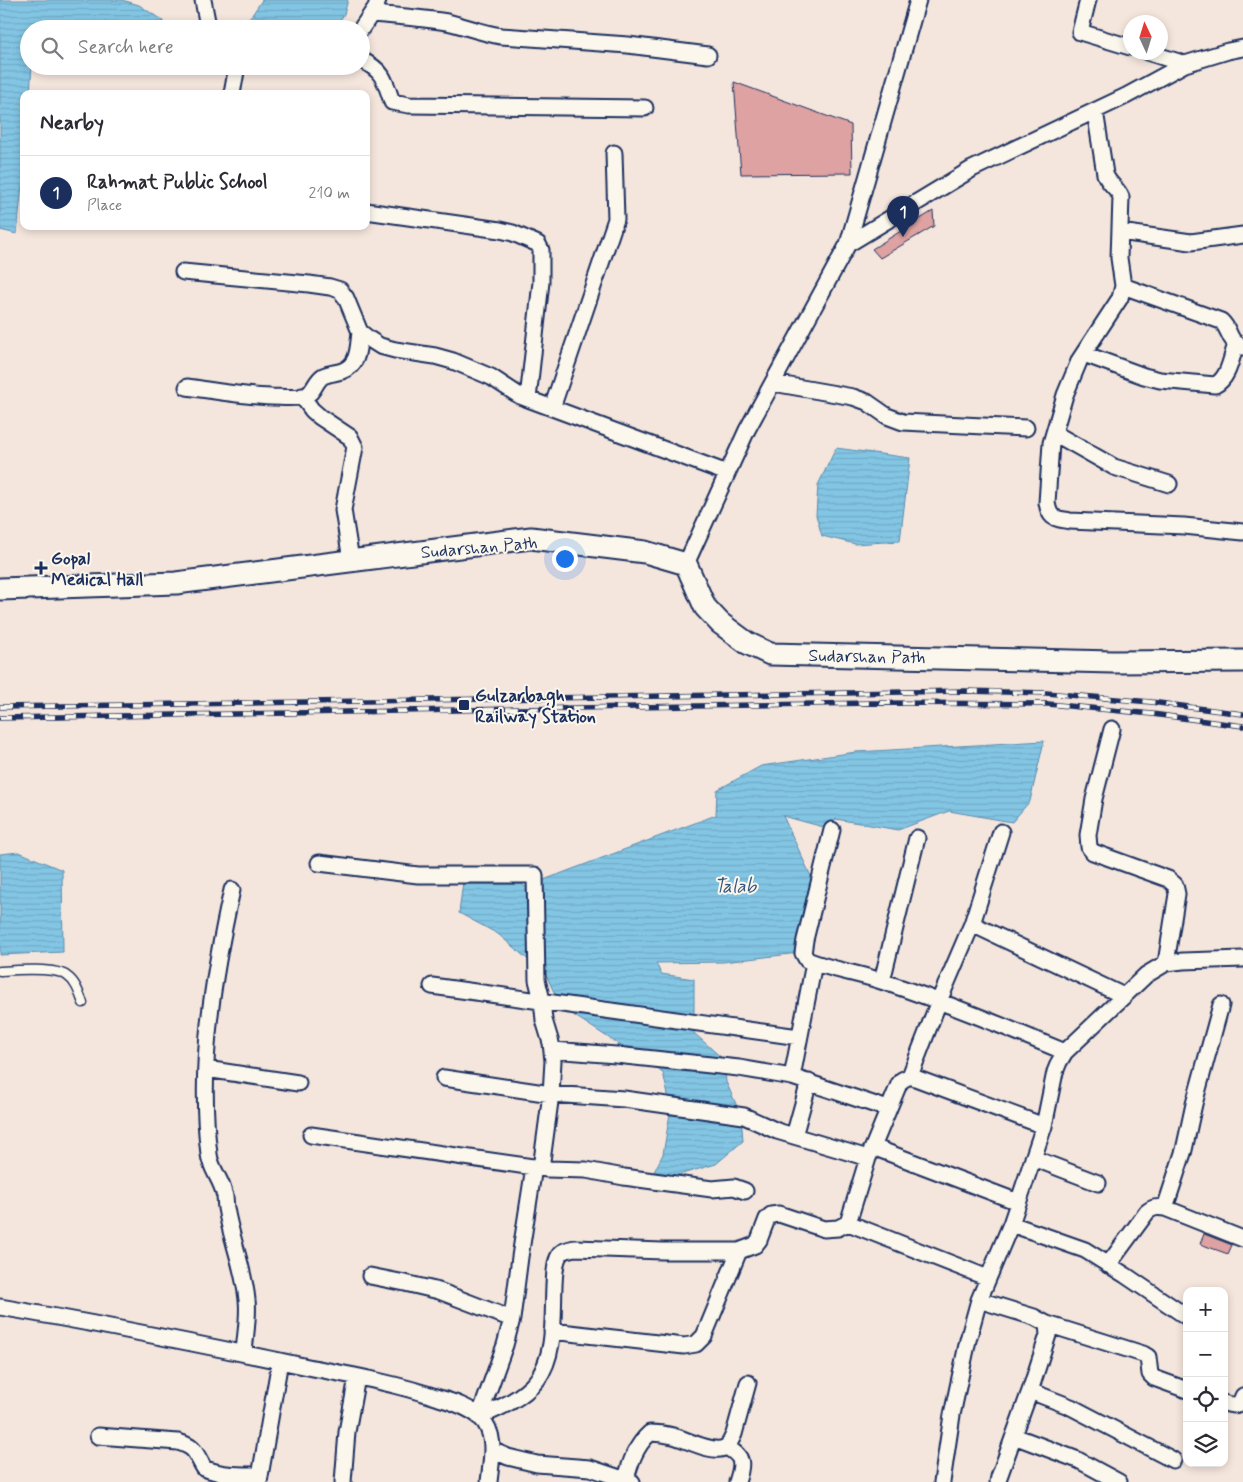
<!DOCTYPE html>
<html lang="en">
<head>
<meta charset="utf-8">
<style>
	:root { --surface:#fff; --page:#f7f7f7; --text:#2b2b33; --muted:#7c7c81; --line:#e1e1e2; --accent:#1b2f5e }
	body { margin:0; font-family:Mynerve,sans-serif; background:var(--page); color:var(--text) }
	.controls { position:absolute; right:15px; bottom:15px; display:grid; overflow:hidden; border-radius:10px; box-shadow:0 2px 8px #0003 }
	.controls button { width:45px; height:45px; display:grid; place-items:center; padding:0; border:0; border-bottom:1px solid var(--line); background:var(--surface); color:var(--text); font:25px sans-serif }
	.compass { position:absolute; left:1123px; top:15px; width:45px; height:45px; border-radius:50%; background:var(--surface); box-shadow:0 2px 8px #0003; rotate:356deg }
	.you { position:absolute; left:564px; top:558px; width:18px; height:18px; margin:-12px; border:4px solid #fff; border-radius:50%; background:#1a73e8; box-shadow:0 0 0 8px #1a73e833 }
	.badge { display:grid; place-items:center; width:32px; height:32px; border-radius:50%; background:var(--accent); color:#fff; font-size:16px; font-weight:700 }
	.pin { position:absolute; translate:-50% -41px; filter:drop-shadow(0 1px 2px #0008) }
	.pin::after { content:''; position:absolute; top:26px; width:18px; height:15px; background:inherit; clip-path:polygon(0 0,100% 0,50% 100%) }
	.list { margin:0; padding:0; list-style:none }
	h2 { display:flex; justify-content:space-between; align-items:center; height:65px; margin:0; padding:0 20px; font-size:21px }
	h2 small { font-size:16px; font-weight:400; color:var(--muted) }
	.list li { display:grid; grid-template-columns:32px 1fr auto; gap:15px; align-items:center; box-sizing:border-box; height:75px; padding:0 20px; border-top:1px solid var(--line) }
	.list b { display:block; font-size:19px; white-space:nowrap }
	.list p { margin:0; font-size:16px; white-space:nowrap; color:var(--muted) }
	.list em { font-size:16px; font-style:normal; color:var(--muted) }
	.icon { flex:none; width:28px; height:28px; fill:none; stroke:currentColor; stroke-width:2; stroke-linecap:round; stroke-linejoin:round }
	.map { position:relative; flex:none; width:1243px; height:1482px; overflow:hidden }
	.search { position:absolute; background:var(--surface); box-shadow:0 2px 8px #0003; left:20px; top:20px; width:350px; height:55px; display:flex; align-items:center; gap:12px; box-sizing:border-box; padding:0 18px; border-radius:28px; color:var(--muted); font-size:19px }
	.panel { position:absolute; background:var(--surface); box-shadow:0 2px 8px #0003; left:20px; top:90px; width:350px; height:140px; border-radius:10px }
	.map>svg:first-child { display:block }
	.water { fill:url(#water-rules); stroke:#598aae }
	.building { fill:#dda2a1; stroke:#1b2f5e }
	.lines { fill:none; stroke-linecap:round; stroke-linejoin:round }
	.service-casing { stroke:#1b2f5e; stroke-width:11 }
	.minor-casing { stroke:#1b2f5e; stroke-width:19 }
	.secondary-casing { stroke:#1b2f5e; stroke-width:25 }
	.service { stroke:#fbf7ec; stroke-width:8 }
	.minor { stroke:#fbf7ec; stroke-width:15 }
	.secondary { stroke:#fbf7ec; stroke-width:21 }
	.rail-casing { stroke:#1b2f5e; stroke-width:5.5 }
	.rail { stroke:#fbf7ec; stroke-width:4; stroke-dasharray:11; stroke-linecap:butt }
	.poi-dot { fill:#1b2f5e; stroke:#fbf7ec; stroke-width:2 }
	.labels { text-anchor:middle; stroke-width:4; stroke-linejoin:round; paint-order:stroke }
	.street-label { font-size:18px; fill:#1b2f5e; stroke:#fbf7ec }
	.poi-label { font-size:18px; font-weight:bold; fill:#1b2f5e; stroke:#fbf7ec; text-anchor:start }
	.water-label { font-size:19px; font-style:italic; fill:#355580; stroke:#fbf7ec }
</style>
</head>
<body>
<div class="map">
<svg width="1243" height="1482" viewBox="0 0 1243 1482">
	<defs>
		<pattern id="water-rules" width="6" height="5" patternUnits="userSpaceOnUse" patternTransform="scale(1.25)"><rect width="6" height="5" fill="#83c6e4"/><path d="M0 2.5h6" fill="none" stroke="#71aac6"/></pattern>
	</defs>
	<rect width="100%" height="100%" fill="#f5e6dd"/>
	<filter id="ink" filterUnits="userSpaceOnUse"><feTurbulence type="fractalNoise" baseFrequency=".02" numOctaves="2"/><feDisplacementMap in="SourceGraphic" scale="10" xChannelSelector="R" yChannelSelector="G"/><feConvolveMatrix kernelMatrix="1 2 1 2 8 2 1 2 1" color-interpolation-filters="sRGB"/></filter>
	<g filter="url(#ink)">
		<path class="water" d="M0,0h122l17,5 24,16 -2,8h-132v37h3l-2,28h-6v71l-7,69 -17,-4z
			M262,0h86l-4,14 -7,11 -16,4h-76l-1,-2z
			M836,448l74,10 -10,83 -45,3 -33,-8 -6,-21 2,-30z
			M1044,741l-14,60 -18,21 -63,-11 -51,19 -62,-11 -9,9 -44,-12 32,69 -16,68 -76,9 -67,1 5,11 33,5v54l30,27 2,22 15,33 2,26 -27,23 -68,20 15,-30 8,-46 -8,-35 -102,-66 -15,-32 -48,-41 -39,-21 5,-39 57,9 4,4 191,-72 1,-25 44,-24 95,-14z
			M19,852l43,18 1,82 -63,3v-101z"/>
		<path class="building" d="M734,82l117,43 1,48 -111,1z
			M933,211l1,15 -54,32 -8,-9z
			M1204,1234l28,11 -4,9 -28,-10z"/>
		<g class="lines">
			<g class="service-casing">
				<path id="service" d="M0,971c15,-1 56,-4 67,5 9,6 12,17 16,27"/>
			</g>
			<g class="minor-casing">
				<path id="minor" d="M203,0l4,21 4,8
					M1088,0l-8,32 50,15
					M372,14c25,2 50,4 75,8 18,4 35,11 54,14l127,9 80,10
					M361,29l15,-22 2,-7
					M1147,52l38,12
					M361,60c22,10 24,20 31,42l17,3 236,3
					M232,94l5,-28
					M1095,111l10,63c4,11 12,13 16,23l-2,61 4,28 -3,12 -40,61 -15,36 -14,48 -4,60c3,17 8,15 23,18l114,5 59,6
					M366,211l134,19 13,3 25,11 3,6v32l-13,117
					M1120,232l71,10 52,-7
					M848,244l124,-75 154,-73 59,-32 43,-13 15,-3
					M183,272l126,12 21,3 10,3 6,8 14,34 9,7 11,7 15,4 40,6 18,5 38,16 29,19 207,77
					M1123,286l98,35c11,10 5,19 22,26
					M1084,354l60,22 16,4 55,5c14,-7 16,-27 21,-41
					M773,383l80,14 14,5 20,14 16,6 123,6
					M187,387c28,4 55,9 84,10 10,0 24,2 34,-1 9,-3 10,-15 18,-20 6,-3 13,-3 19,-5 17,-6 16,-23 18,-39
					M302,396l10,14 8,7 30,20 5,10 -12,63 8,50
					M552,408l64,-189 -2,-66
					M1054,433l60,34 55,17
					M686,564l61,-134 101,-186 70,-244
					M1112,729l-18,70 -6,36 1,12 4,5 75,27 7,6 2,9 -11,69
					M832,830l-27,110 -2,13 4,7c25,10 51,13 77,22 61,20 121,45 181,70
					M1001,832l-29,92 -33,77 -29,75 134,50
					M319,863l99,12h117l2,105 5,20 2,20 7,23 2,18 -2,33 -10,74
					M232,890c-19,86 -34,176 -23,264 1,14 12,25 15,39 2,4 1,10 2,15 5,31 18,60 21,92 2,17 -2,36 -3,53
					M972,924l152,72
					M882,981l35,-143
					M432,986l367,51
					M553,1050l63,5 123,13 53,9 96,32
					M206,1069l92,14
					M792,1077l22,-114
					M444,1078l107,16 73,5 120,17 33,15 91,27
					M311,1135l236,34 39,1 38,7 88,12 22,-2 11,4
					M794,1136l15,-54
					M873,1147l26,-63 3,-4 8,-4
					M1033,1158l65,25
					M1165,1208l19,-58 10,-46 27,-99
					M848,1223l140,55
					M1011,1224l74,26 40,25 62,42
					M1108,1265l39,-53c6,-5 10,-5 18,-4l78,31
					M370,1276l35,7 34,8 73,28 -7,26 -26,72
					M979,1300l55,17 13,7 1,11 -18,56 -31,86 -1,5
					M0,1307c105,18 209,39 313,61 42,8 85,16 126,30 14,4 30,9 41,19 18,17 11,44 9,65
					M512,1319l8,-62 14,-90
					M1047,1324l96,30 5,3 2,17 4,4 33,12
					M552,1331l132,15 12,-2 8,-8 35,-85
					M1030,1391l41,16 102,53
					M1224,1403c9,3 16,4 19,-7
					M479,1417c21,-9 44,-19 58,-37 22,-30 14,-74 18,-109 1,-6 1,-13 6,-18 3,-3 9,-4 14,-5l88,3h76l16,-6 4,-5 8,-21 4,-4 8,-1 45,15 14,-1 10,-5 20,-65 5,-11 145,55
					M98,1436l80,6c18,5 17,11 26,26 18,8 36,7 56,7
					M1014,1436l64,24 41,22
					M726,1447c18,9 17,17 11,35
					M492,1450l16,7 29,7 53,4 42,14
					M259,1482l21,-121
					M343,1482l4,-50 10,-55
					M625,1482c5,-18 10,-36 25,-49 8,0 15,1 23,3 13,3 41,19 53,11 4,-3 6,-9 8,-13l14,-51
					M942,1482l10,-67 16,-75 11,-40 32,-76 33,-98 11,-54 4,-10 6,-10 81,-77 20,-12 17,-2 60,-2"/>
			</g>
			<g class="secondary-casing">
				<path id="secondary" d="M0,589l176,-6 355,-45 114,14 41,12 19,43 15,16 27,20 23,11 343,8 130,-1"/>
			</g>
			<use href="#service" class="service"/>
			<use href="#minor" class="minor"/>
			<use href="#secondary" class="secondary"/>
			<g class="rail-casing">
				<path id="rail" d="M0,707l966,-16 80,2 105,9 92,12
					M0,718l872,-15 176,1 104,10 91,12"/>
			</g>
			<use href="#rail" class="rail"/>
		</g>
	</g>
	<g class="poi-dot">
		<path d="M38.5 560.5h5v5h5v5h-5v5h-5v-5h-5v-5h5z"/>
		<rect x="458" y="699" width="12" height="12" rx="2.5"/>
	</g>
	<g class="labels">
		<g class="street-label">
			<text transform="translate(479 547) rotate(-5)" y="6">Sudarshan Path</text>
			<text transform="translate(867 656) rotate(1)" y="6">Sudarshan Path</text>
		</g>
		<g class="poi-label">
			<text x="51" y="564">Gopal<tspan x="51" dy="21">Medical Hall</tspan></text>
			<text x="475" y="701">Gulzarbagh<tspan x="475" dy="21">Railway Station</tspan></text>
		</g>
		<g class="water-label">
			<text x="735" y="892">Talab</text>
		</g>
	</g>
</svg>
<div class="controls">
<button>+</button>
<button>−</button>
<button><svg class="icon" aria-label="locate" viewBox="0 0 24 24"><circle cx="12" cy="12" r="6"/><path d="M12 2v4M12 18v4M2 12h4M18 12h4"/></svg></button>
<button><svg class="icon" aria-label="layers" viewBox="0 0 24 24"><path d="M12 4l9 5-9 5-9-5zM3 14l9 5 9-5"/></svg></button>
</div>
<svg class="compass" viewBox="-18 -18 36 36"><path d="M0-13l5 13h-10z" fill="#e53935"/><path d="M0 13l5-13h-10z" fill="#7c7c81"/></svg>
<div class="you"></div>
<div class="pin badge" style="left:903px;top:237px">1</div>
<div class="search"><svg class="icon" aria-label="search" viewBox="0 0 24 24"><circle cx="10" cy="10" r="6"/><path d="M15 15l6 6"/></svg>Search here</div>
<section class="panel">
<h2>Nearby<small></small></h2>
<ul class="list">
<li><span class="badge">1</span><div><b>Rahmat Public School</b><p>Place</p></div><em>210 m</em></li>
</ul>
</section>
</div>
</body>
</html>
